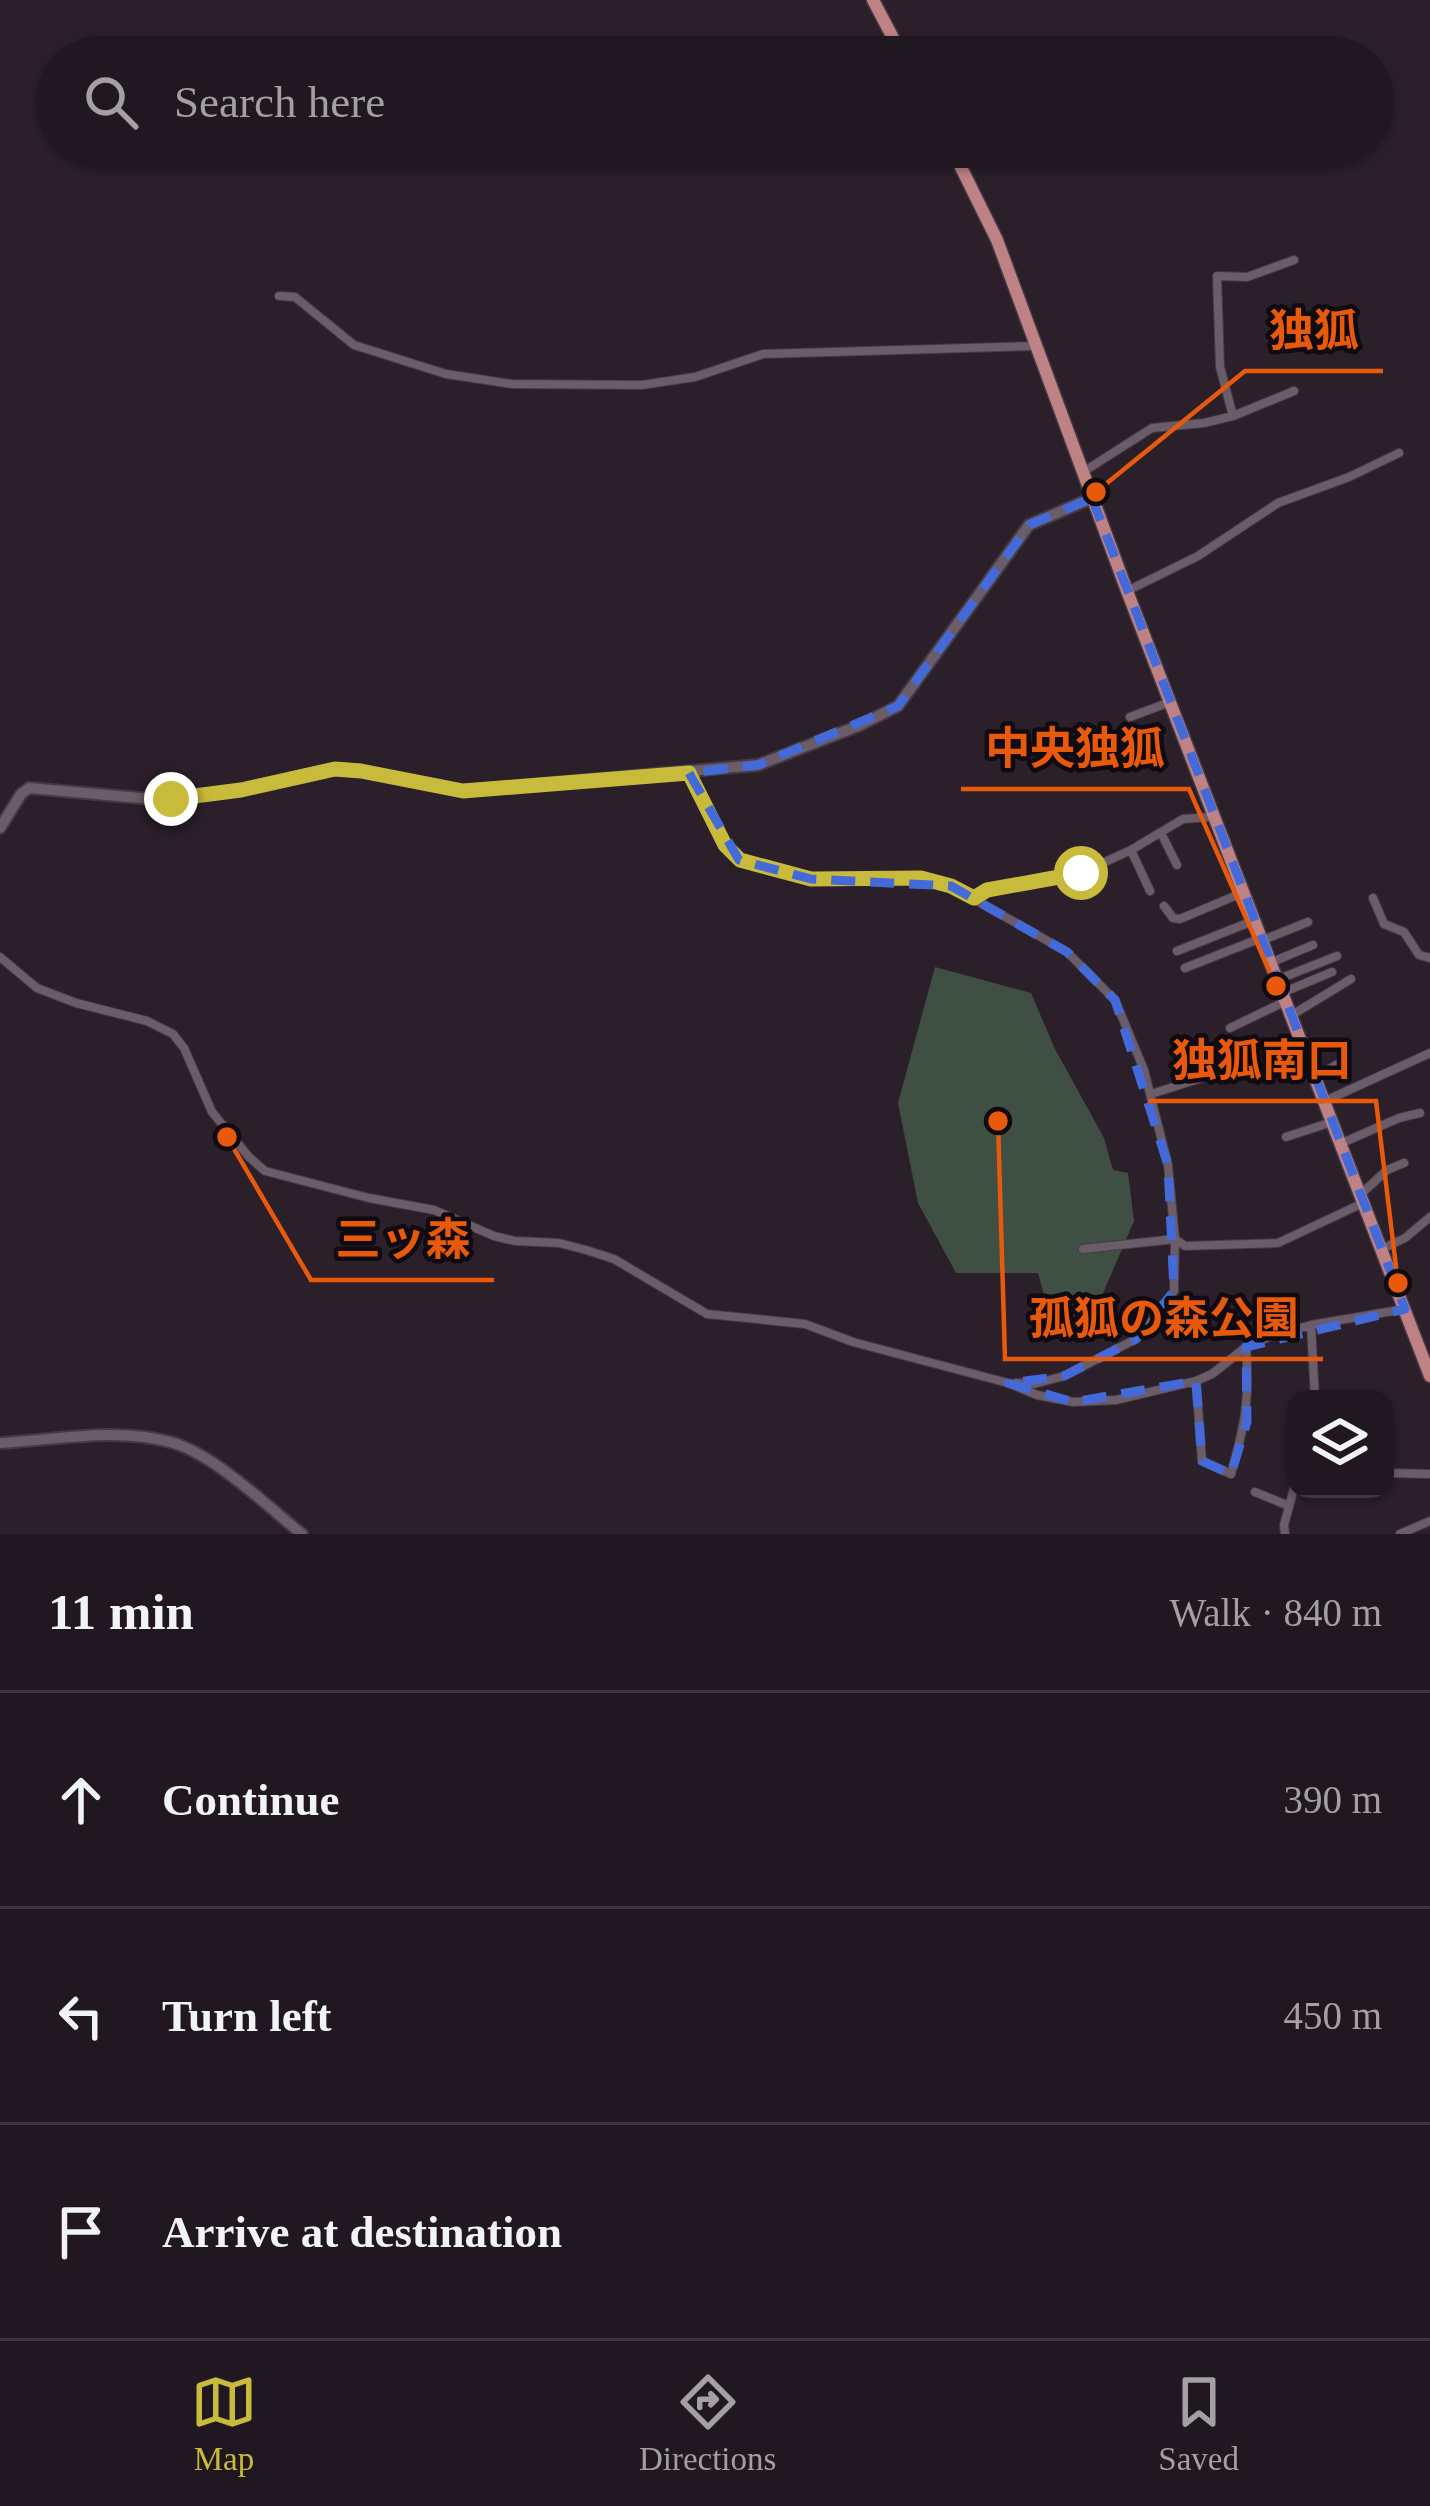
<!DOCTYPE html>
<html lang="en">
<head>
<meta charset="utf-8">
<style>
	:root { --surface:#201720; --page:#282029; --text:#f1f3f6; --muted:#a29fa5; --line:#3d363e; --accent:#c8bb3b }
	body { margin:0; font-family:"Times New Roman","Noto Sans JP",serif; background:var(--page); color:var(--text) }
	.controls { position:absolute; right:36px; bottom:36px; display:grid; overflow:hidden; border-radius:24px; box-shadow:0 3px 9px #0004 }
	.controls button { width:108px; height:108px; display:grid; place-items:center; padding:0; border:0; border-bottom:3px solid var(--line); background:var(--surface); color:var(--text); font:60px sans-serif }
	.stop { position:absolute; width:36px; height:36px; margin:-27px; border:9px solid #c8bb3b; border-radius:50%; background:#fff }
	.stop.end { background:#c8bb3b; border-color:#fff; box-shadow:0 3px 12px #0008 }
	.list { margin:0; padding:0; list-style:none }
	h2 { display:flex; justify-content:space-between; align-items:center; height:156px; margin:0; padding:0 48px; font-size:51px }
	h2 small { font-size:39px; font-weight:400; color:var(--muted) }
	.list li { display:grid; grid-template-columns:78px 1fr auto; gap:36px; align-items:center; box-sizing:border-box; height:216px; padding:0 48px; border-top:3px solid var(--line) }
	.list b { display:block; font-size:45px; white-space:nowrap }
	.list em { font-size:39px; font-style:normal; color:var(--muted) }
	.icon { flex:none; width:66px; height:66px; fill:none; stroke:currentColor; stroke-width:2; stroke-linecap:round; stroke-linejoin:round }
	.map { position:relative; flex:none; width:1430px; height:1534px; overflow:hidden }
	.search { position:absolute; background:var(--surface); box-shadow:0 3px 9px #0004; left:36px; right:36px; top:36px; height:132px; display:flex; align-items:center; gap:30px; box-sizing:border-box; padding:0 42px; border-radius:66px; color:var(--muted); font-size:45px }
	.sheet { height:804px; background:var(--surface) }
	nav { display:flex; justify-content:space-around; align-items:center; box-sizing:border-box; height:168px; border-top:3px solid var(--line); background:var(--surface); font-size:33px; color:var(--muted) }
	nav a { display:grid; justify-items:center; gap:6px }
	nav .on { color:var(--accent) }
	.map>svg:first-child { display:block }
	.green { fill:#404f43 }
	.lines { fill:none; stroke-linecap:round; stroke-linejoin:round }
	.street-casing { stroke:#453a44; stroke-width:10 }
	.secondary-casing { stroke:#453a44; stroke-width:14 }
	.primary-casing { stroke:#453a44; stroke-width:15 }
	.street { stroke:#6a5c69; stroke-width:8 }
	.secondary { stroke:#6a5c69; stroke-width:10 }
	.primary { stroke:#be8285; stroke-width:12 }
	.route { stroke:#c8bb3b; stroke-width:15 }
	.marked { fill:none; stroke:#446ada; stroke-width:9; stroke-dasharray:24 15; stroke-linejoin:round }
	.leader { fill:none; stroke:#e8590c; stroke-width:4.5 }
	.callout-dot { fill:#e8590c; stroke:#100b10; stroke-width:4.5 }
	.callout-label { font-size:45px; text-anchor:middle; font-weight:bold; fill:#e8590c; stroke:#100b10; stroke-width:9; stroke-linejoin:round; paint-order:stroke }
</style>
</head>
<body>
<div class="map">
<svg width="1430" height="1534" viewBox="0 0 1430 1534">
	<rect width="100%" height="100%" fill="#2b1f2a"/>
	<path class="green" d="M935,967l96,26 24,56 49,89 9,32 15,3 6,48 -39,91 -44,8 -13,-47h-82l-38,-70 -20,-100z"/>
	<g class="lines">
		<g class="street-casing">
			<path id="street" d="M279,296l16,1 59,48 92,29 66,10 130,1 53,-8 68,-23 272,-8
				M1233,416l-13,-49 -3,-91 30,1 47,-17
				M1083,472l69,-44 52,-5 29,-7 61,-25
				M1127,591l71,-35 80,-53 71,-26 50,-24
				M1130,717l40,-15
				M689,773l36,72 14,15 72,19 110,-1 30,8 116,66 48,48 29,70 24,95 7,74 -1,52 -9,15 -29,33 -72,37 -30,8 -18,-1
				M1161,833l16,32
				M1131,850l19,41
				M974,898l13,-8 94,-17 50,-23 52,-31 29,-2
				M1373,898l11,26 20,8 15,23 11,3
				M1164,906l9,12 7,1 62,-26
				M1263,940l45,-18
				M1177,951l76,-30
				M0,957l37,31 39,15 71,18 26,13 11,14 28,64 37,45 16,14 104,27 65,12 60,26 21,5 44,2 27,7 28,9 93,55 98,10 48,18 155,41 29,12 36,7 43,-2 80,-19 16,-7 34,-27 25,-11 40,-11 94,-16
				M1272,962l41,-17
				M1185,968l76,-30
				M1279,979l58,-23
				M1284,992l48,-20
				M1292,1015l59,-36
				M1230,1028l56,-27
				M1316,1077l25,-15
				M1151,1094l98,-31h29l29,-6
				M1325,1101l105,-48
				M1286,1137l46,-15
				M1342,1143l57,-25 21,-5
				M1361,1194l26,-24 17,-7
				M1083,1249l92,-10 10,7 93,-3 85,-40
				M1382,1249l23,-11 25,-21
				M1311,1325l4,74
				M1196,1381l6,80 29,13c14,-49 19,-76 15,-127
				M1385,1473l45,1
				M1255,1492l34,14
				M1285,1534l-1,-9 11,-40
				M1400,1534l30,-13"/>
		</g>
		<g class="secondary-casing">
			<path id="secondary" d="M0,828l21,-34 8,-6 134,12 77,-10 95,-21 26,2 102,20 295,-26 100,-39 40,-20 131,-181 63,-27
				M0,1443c55,-3 116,-16 170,-1 43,11 97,64 132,92"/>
		</g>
		<g class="primary-casing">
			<path id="primary" d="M873,0l30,57
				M951,147l46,93 130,351 303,785"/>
		</g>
		<use href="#street" class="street"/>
		<use href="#secondary" class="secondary"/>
		<use href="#primary" class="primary"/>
	</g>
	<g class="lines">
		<path class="route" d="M171,799l70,-9 94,-21 26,2 102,20 226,-18 36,72 15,15 71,19 110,-1 30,8 23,12 13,-8 94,-17"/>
	</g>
	<path class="marked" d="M1092,498l313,811 -159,38 1,75 -16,52 -29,-13 -6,-80 -123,21 -65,-19 56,-7 72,-37 38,-48 -6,-126 -53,-165 -48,-48 -116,-66 -140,-7 -72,-19 -50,-87 69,-8 140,-59 131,-181z"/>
	<path class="leader" d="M1096 492L1245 371H1383M1276 986L1189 789H961M1398 1283L1376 1101H1148M227 1137L311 1280H494M998 1121L1005 1359H1323"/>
	<g class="callout-dot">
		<circle cx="1096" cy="492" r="12"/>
		<circle cx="1276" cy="986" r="12"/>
		<circle cx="1398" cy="1283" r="12"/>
		<circle cx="227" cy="1137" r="12"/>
		<circle cx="998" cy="1121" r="12"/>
	</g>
	<g class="callout-label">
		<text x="1314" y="346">独狐</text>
		<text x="1075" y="764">中央独狐</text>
		<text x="1262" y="1076">独狐南口</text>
		<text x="403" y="1255">三ッ森</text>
		<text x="1164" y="1334">孤狐の森公園</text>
	</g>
</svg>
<div class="controls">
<button><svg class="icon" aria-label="layers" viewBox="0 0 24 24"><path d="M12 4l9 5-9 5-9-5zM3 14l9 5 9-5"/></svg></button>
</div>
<div class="stop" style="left:1081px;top:873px"></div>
<div class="stop end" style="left:171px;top:799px"></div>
<div class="search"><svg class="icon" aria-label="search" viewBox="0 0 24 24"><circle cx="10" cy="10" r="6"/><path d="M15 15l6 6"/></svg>Search here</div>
</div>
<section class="sheet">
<h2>11 min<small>Walk · 840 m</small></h2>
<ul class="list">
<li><svg class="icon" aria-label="ahead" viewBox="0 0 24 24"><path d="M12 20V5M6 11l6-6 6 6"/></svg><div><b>Continue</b></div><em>390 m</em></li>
<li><svg class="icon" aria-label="left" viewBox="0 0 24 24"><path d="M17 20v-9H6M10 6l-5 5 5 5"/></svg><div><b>Turn left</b></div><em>450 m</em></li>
<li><svg class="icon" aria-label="arrive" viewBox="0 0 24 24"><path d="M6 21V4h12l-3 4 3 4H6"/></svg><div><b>Arrive at destination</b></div></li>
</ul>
</section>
<nav>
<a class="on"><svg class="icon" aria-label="map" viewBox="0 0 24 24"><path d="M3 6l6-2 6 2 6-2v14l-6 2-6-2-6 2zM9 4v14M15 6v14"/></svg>Map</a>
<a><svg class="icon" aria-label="directions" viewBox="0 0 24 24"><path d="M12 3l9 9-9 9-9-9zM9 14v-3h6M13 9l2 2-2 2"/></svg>Directions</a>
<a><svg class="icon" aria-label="saved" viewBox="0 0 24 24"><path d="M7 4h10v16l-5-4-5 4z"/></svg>Saved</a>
</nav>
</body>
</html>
